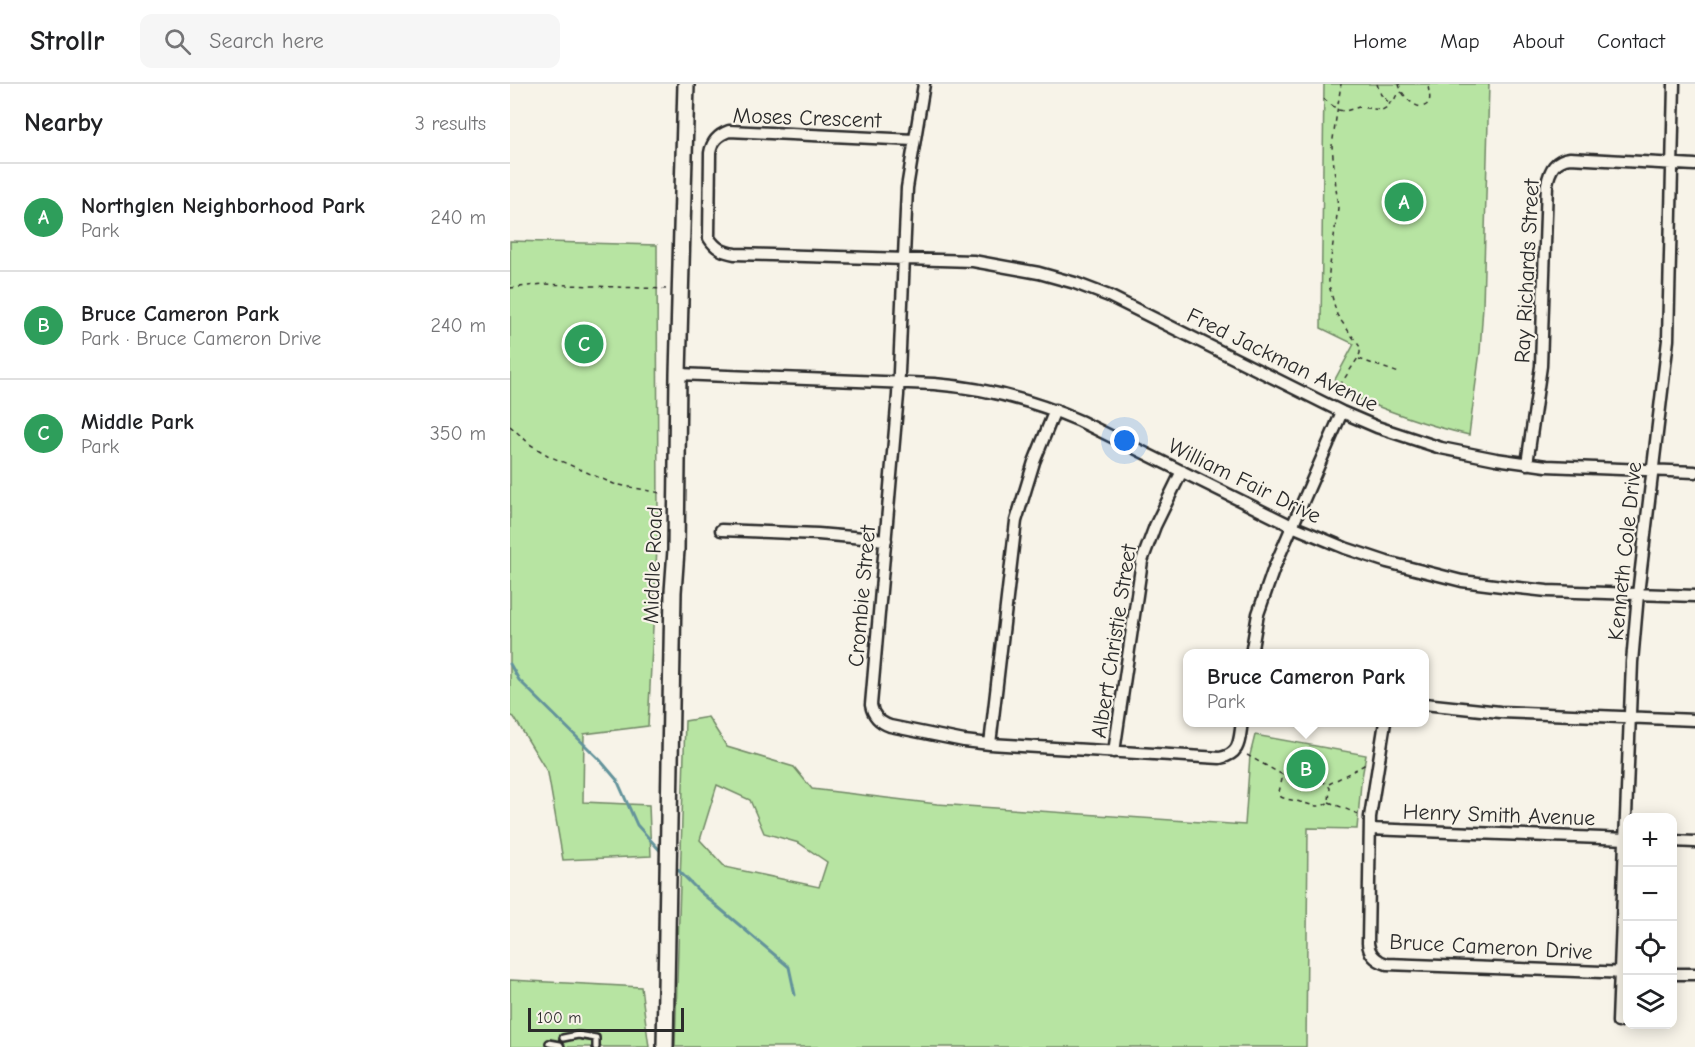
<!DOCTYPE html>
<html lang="en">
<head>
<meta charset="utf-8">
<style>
	:root { --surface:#fff; --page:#f6f6f6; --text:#202124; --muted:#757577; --line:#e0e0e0; --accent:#2563eb }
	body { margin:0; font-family:"Comic Neue",sans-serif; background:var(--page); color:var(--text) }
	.controls { position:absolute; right:18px; bottom:18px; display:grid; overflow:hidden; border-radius:12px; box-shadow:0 3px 15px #0003 }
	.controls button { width:54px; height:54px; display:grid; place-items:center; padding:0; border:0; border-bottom:2px solid var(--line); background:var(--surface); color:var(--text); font:30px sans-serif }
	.scale { position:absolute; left:18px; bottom:15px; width:156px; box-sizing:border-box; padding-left:6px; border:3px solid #2b2b2b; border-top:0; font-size:16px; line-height:21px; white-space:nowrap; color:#2b2b2b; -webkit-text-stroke:4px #f7f3e8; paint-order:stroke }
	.you { position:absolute; left:615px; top:357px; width:21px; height:21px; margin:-15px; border:4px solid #fff; border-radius:50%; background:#1a73e8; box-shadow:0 0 0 9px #1a73e833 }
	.badge { display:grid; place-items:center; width:39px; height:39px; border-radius:50%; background:var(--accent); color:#fff; font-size:20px; font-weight:700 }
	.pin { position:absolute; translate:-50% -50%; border:3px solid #fff; box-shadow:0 2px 6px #0006 }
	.popup { position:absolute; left:673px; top:565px; width:246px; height:78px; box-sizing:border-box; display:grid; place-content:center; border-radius:12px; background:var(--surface); filter:drop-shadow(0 2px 4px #0005); font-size:20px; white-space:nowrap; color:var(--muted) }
	.popup b { font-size:22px; color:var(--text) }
	.popup::after { content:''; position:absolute; left:50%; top:100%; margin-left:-12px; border:12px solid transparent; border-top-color:var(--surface) }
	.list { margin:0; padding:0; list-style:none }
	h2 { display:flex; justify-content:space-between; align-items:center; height:78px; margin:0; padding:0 24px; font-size:26px }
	h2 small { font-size:20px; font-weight:400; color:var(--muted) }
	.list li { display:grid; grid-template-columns:39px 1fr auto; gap:18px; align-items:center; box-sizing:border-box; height:108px; padding:0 24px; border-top:2px solid var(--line) }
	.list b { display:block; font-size:22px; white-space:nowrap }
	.list p { margin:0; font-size:20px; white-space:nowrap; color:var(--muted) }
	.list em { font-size:20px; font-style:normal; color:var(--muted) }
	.icon { flex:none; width:33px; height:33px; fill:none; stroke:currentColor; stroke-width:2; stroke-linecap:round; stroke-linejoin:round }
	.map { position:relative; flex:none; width:1185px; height:963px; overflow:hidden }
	header { display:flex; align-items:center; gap:36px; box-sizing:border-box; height:84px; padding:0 30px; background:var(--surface); border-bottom:2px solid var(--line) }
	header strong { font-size:28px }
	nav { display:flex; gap:33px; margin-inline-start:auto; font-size:21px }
	.search { width:420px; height:54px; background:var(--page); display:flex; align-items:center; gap:15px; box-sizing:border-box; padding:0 21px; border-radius:12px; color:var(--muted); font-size:22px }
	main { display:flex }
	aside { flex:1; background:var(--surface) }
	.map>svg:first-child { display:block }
	.green { fill:#b7e4a2; stroke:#718866; stroke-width:1.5; fill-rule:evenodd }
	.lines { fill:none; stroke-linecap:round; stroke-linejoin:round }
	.stream { stroke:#64939b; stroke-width:3 }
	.lane-casing { stroke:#2b2b2b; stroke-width:10 }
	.street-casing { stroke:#2b2b2b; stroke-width:15 }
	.secondary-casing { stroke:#2b2b2b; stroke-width:20 }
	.path { stroke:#2b2b2b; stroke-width:1.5; stroke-dasharray:4.5 4.5; stroke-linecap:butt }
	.lane { stroke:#f7f3e8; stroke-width:5 }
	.street { stroke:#f7f3e8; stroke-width:10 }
	.secondary { stroke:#f7f3e8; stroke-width:15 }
	.labels { text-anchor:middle; stroke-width:4.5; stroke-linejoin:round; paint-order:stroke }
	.street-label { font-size:22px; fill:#2b2b2b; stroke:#f7f3e8 }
</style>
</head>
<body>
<header>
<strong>Strollr</strong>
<div class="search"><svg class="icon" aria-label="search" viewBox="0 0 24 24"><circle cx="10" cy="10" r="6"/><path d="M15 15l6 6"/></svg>Search here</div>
<nav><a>Home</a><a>Map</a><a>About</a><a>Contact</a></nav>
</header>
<main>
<aside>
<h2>Nearby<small>3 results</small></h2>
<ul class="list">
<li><span class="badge" style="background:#2e9e5b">A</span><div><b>Northglen Neighborhood Park</b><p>Park</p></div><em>240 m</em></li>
<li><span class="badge" style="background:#2e9e5b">B</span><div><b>Bruce Cameron Park</b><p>Park · Bruce Cameron Drive</p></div><em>240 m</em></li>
<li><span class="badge" style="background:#2e9e5b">C</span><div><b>Middle Park</b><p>Park</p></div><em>350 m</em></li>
</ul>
</aside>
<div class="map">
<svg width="1185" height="963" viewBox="0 0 1185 963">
	<rect width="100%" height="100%" fill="#f7f3e8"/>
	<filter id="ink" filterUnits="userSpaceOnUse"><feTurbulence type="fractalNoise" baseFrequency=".0167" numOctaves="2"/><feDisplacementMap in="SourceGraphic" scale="12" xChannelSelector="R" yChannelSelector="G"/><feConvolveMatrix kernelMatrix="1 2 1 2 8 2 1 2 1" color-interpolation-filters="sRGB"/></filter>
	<g filter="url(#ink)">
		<path class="green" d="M814,0h165l-6,222 -3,45 -11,84c-48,-11 -93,-28 -138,-48l23,-43 -33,-16z
			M0,157l147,4 1,282 -10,199 -64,8 -1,68 66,3 2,51 -88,4 -15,-87 -34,-56 -4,-2z
			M198,633l19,30 67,20 18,22 125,15 308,21 5,-70 5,-20 111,20 -5,28 -4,46 -49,-1 -2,219h-631l10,-326zM207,701l33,15 14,33 35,10 28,19 -8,25 -94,-20 -25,-27z
			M0,896l131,7 8,60h-139z"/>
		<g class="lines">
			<path class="stream" d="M0,580l9,16 81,80 17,20 20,45 27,30
				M164,782l25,25 90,76 6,28"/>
			<g class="lane-casing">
				<path id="lane" d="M53,954l15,-3 18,3v9
					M39,959l11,2 1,2"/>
			</g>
			<g class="street-casing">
				<path id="street" d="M414,0l-17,104 -9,207 -27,310c2,11 8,17 19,21l74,15 26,3 230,14c21,-4 19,-18 22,-36
					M404,56l-185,-9c-11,4 -17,10 -19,22l-1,85c7,11 14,14 26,16l238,7 66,12 36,10 34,13 233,116 35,15 64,21 55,11 50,7 149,6
					M168,290l256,10c53,4 98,16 146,37l212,105 53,22 42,14 75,19 48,6 37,4 148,5
					M1017,380l14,-98 6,-182c3,-15 8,-24 23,-26l125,7
					M211,446l97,4 68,6
					M741,570l7,-40 16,-46 68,-156
					M914,620l76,8 195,8
					M875,638l-15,95 -2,126c1,12 9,18 19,21l241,9
					M480,660l26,-223 18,-59 21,-52
					M604,668l28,-191 13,-35 27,-55
					M860,745l258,10
					M1162,757l23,1
					M1162,890h23
					M1108,938l14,-360 6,-68 30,-254 6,-256"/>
			</g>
			<g class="secondary-casing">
				<path id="secondary" d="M155,963l8,-455 3,-42 2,-176 8,-290"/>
			</g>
			<path class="path" d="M867,0l4,11h3l2,5 3,2
				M889,0c2,10 12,21 22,23 14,-3 7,-14 7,-23
				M814,15l14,11 7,1 14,-4 23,3 7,-4 1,-4 4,-1 2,-5 6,-4
				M0,204l34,-4 122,5
				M849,275l40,14
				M825,309l23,-35 2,-5v-6l-23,-32 -8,-30v-13l9,-64 -6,-62 9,-62
				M0,342l21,19 18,11 65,28 47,9
				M737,671l36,20 -4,17 2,5c7,3 12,3 19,5 11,2 18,8 29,0l1,-14c-7,-11 -34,-14 -47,-13
				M819,700l37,-20
				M819,718l29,12"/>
			<use href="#lane" class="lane"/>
			<use href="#street" class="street"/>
			<use href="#secondary" class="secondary"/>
		</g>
	</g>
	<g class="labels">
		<g class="street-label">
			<text transform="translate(297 33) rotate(2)" y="8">Moses Crescent</text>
			<text transform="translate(1016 187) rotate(-87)" y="8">Ray Richards Street</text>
			<text transform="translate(773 275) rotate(26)" y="8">Fred Jackman Avenue</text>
			<text transform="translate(735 396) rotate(26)" y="8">William Fair Drive</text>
			<text transform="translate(1114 467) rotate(-84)" y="8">Kenneth Cole Drive</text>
			<text transform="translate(142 481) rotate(-88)" y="8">Middle Road</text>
			<text transform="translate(351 512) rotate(-85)" y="8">Crombie Street</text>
			<text transform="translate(603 557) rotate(-81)" y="8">Albert Christie Street</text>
			<text transform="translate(989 730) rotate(2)" y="8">Henry Smith Avenue</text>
			<text transform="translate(981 862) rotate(3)" y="8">Bruce Cameron Drive</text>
		</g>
	</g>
</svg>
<div class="controls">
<button>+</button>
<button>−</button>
<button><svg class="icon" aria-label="locate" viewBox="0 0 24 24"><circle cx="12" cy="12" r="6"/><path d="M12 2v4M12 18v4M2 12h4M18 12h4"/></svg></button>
<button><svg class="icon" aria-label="layers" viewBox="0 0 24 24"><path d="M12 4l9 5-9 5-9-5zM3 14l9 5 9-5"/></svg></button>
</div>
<div class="scale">100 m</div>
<div class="you"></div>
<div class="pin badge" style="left:894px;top:118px;background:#2e9e5b">A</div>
<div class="pin badge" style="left:796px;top:685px;background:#2e9e5b">B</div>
<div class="popup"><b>Bruce Cameron Park</b>Park</div>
<div class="pin badge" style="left:74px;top:260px;background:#2e9e5b">C</div>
</div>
</main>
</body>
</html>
